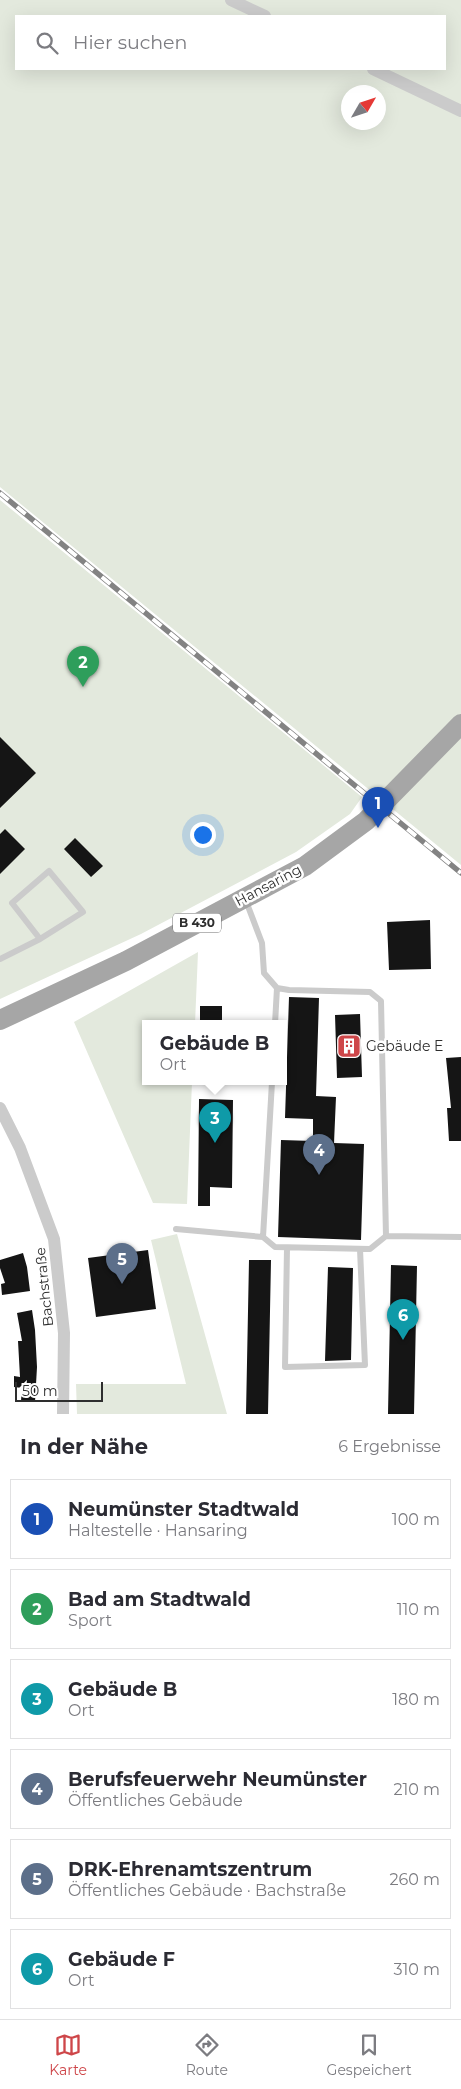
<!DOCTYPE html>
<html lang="de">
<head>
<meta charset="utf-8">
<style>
	:root { --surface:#fff; --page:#f7f7f7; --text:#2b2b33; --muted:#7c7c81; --line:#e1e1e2; --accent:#ce4649 }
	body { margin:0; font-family:Montserrat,sans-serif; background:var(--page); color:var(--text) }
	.compass { position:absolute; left:341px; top:85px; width:45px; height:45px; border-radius:50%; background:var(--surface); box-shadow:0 5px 20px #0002; rotate:51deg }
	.scale { position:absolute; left:15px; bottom:12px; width:88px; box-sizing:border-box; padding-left:5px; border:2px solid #2e2e2e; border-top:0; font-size:14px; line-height:18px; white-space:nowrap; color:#2e2e2e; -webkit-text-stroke:4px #fff; paint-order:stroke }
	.you { position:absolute; left:202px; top:834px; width:18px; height:18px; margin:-12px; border:4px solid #fff; border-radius:50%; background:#1a73e8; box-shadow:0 0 0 8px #1a73e833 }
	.badge { display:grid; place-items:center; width:32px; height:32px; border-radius:50%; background:var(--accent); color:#fff; font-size:16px; font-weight:700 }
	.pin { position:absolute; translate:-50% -41px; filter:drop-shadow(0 1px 2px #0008) }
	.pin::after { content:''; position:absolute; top:26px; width:18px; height:15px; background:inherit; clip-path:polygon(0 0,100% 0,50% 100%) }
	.popup { position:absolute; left:142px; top:1020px; width:145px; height:65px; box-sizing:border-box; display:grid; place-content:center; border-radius:0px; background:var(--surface); filter:drop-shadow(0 1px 4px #0005); font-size:16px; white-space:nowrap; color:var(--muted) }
	.popup b { font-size:19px; color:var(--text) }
	.popup::after { content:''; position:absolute; left:50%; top:100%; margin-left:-10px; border:10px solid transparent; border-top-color:var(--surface) }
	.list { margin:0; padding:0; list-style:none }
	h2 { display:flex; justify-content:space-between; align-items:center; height:65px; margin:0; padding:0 20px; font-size:21px }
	h2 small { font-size:16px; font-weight:400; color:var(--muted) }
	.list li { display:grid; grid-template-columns:32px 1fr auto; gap:15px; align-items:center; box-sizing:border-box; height:80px; margin:0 10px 10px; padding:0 10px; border:1px solid var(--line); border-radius:0px }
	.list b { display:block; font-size:19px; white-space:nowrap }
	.list p { margin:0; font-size:16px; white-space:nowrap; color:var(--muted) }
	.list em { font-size:16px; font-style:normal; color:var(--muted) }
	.icon { flex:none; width:28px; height:28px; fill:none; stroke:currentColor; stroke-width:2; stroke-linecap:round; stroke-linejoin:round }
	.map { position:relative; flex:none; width:461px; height:1414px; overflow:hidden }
	.search { position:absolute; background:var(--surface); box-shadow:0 5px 20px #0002; left:15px; right:15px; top:15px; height:55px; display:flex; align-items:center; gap:12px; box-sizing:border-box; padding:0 18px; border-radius:0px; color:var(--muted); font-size:19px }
	.sheet { height:605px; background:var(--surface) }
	nav { display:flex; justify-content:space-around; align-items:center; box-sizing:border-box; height:70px; border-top:1px solid var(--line); background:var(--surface); font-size:14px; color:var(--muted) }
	nav a { display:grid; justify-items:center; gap:2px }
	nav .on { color:var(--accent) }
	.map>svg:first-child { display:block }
	.green { fill:#e3e9dd; fill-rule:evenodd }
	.building { fill:#151515 }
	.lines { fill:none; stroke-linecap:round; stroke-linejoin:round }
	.lane { stroke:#cbcbcb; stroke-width:6 }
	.street { stroke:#cbcbcb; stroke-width:12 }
	.primary { stroke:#a6a6a6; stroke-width:20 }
	.rail-casing { stroke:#838383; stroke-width:5.5 }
	.rail { stroke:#fff; stroke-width:4; stroke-dasharray:11; stroke-linecap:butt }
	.labels { text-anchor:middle; stroke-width:5; stroke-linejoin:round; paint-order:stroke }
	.shield { fill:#fff; stroke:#6d6d6d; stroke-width:1 }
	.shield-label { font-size:12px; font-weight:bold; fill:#2e2e2e }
	.street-label { font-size:14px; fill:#2e2e2e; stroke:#fff }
	.poi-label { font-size:14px; fill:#2e2e2e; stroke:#fff; text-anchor:start }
</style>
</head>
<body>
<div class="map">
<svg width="461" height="1414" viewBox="0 0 461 1414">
	<rect width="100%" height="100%" fill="#fff"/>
	<path class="green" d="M0,0h461v865l-461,-378zM16,16h429v53h-429zM348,92h30v30h-30z
		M0,500l362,297 -12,17 -54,38 -155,82 -141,65z
		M198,952l-3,72h-49v58h46l-5,122 -34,-1 -79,-181z
		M177,1234l50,180h-150l-1,-30h110l-35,-144z"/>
	<path class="building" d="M0,737l36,36 -36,35z
		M5,829l20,20 -25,25v-40z
		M75,838l28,28 -12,11 -27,-28z
		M430,920l1,49 -42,1 -2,-48z
		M289,997l30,1 -3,98 20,1 -2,46 30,1 -3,96 -83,-3 3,-97 32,1v-22l-28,-1z
		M200,1006h22v18h-22z
		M360,1014l2,63 -25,1 -2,-63z
		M461,1057v84h-12l-2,-33h4l-5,-50z
		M199,1099l34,1 -1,88 -22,-1v19h-12z
		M148,1250l8,59 -60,8 -8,-59z
		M23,1253l4,14 3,24 -28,4 -1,-11 4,-1 -5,-15v-8z
		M249,1260h22l-3,154h-22z
		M391,1265l26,1 -3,148h-26z
		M328,1267l25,1 -2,92 -26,1z
		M32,1310l3,20 2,37 -2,35 -14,-1 1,-13 -8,-1v-11l6,1 -2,-36h4l-5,-28z"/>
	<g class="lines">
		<path class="lane" d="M246,901l16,42 2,30 13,15 -2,36
			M0,959l40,-20 43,-27 -34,-41 -37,32 28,36
			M277,988l12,2 81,2 11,9 5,235
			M176,1229l87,8 12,10 95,2 16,-13 75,1
			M263,1237l9,-155
			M287,1248l-2,119 80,-2 -5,-116"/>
		<path class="street" d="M231,0l34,16
			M373,69l88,42
			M0,1108l20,40 34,91 10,94 -1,81"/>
		<path class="primary" d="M0,1020l126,-59 179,-95 61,-45 95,-97"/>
		<g class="rail-casing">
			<path id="rail" d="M0,493l461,380"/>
		</g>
		<use href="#rail" class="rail"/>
	</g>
	<defs>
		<g id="building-square" transform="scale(1.25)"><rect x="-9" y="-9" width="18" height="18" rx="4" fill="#ce4649" stroke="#fff"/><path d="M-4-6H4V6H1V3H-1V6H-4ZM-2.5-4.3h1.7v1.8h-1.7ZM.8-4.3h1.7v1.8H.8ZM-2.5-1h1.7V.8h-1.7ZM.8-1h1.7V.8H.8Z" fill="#fff"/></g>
	</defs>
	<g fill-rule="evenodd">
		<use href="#building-square" x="349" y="1046"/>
	</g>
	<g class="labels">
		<rect class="shield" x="173" y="913.5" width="48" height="19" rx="4"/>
		<g class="shield-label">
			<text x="197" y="927">B 430</text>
		</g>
		<g class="street-label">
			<text transform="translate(268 885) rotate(-28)" y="5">Hansaring</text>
			<text transform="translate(44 1287) rotate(-96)" y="5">Bachstraße</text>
		</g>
		<g class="poi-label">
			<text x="366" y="1051">Gebäude E</text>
		</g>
	</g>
</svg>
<svg class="compass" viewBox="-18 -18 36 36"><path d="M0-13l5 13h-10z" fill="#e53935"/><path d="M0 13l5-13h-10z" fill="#7c7c81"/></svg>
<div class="scale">50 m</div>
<div class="you"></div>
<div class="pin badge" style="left:378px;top:828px;background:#1a4fb4">1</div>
<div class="pin badge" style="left:83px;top:687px;background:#2e9e5b">2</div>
<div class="pin badge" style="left:215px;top:1143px;background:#0f9aa8">3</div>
<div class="popup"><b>Gebäude B</b>Ort</div>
<div class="pin badge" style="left:319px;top:1175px;background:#5c6f8a">4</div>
<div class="pin badge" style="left:122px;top:1284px;background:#5c6f8a">5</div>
<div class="pin badge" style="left:403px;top:1340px;background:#0f9aa8">6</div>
<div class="search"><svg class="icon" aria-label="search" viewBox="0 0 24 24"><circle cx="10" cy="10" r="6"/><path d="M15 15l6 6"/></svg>Hier suchen</div>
</div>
<section class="sheet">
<h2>In der Nähe<small>6 Ergebnisse</small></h2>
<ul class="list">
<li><span class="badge" style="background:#1a4fb4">1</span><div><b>Neumünster Stadtwald</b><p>Haltestelle · Hansaring</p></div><em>100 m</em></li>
<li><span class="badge" style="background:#2e9e5b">2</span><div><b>Bad am Stadtwald</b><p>Sport</p></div><em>110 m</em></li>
<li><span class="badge" style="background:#0f9aa8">3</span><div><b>Gebäude B</b><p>Ort</p></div><em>180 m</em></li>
<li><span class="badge" style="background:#5c6f8a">4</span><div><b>Berufsfeuerwehr Neumünster</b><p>Öffentliches Gebäude</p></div><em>210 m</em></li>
<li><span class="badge" style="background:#5c6f8a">5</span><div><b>DRK-Ehrenamtszentrum</b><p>Öffentliches Gebäude · Bachstraße</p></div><em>260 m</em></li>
<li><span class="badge" style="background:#0f9aa8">6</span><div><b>Gebäude F</b><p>Ort</p></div><em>310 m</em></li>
</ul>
</section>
<nav>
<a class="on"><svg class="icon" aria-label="map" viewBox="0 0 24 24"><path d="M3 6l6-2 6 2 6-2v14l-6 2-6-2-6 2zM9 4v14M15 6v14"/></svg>Karte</a>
<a><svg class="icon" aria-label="directions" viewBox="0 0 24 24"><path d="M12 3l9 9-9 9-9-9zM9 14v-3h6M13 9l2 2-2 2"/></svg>Route</a>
<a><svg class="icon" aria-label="saved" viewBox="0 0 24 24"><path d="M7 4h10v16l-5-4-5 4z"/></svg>Gespeichert</a>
</nav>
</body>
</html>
